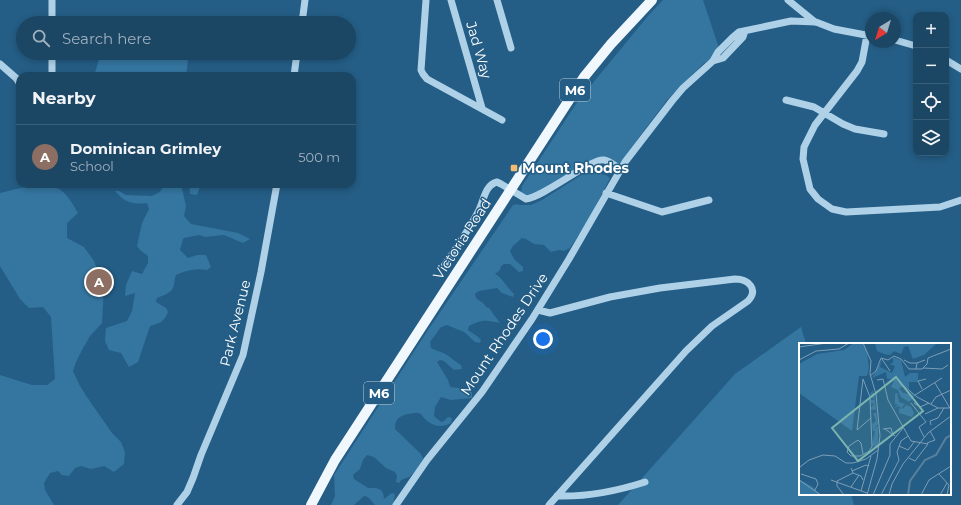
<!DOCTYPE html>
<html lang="en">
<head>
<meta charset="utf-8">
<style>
	:root { --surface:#1b4664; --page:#28506d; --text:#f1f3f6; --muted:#a0b1bf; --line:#395e78; --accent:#eead8d }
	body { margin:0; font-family:Montserrat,sans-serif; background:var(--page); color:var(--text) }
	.controls { position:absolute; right:12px; top:12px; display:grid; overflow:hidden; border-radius:8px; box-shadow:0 2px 6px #0003 }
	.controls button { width:36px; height:36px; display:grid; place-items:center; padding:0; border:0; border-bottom:1px solid var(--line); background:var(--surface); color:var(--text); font:20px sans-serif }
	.compass { position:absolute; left:865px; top:12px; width:36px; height:36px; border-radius:50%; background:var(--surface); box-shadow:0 2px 6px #0003; rotate:218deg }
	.you { position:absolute; left:543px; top:339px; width:14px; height:14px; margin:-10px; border:3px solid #fff; border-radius:50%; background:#1a73e8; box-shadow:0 0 0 6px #1a73e833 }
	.badge { display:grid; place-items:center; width:26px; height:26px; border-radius:50%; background:var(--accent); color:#fff; font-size:13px; font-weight:700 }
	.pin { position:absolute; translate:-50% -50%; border:2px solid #fff; box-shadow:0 1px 4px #0006 }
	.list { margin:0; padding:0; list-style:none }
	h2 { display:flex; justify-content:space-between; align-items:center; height:52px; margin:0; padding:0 16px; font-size:17px }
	h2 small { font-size:13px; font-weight:400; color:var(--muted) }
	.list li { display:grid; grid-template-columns:26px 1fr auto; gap:12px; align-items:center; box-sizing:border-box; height:64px; padding:0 16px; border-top:1px solid var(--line) }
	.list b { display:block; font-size:15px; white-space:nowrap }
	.list p { margin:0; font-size:13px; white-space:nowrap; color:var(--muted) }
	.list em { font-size:13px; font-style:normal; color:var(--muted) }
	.icon { flex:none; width:22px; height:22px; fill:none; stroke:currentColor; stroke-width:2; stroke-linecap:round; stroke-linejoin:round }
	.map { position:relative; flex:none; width:961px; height:505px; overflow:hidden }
	.search { position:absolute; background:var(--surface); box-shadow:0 2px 6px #0003; left:16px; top:16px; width:340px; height:44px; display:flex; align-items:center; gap:10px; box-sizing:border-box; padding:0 14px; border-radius:22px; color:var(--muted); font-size:15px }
	.panel { position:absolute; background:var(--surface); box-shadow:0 2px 6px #0003; left:16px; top:72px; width:340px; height:116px; border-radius:12px }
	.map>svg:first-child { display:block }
	.green { fill:#3576a1 }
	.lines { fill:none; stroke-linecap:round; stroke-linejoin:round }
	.minor { stroke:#aed1e8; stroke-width:7 }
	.major { stroke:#f0f8fe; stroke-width:10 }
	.poi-dot { fill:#f3ba71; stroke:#245d85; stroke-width:1.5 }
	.labels { text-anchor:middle; stroke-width:3; stroke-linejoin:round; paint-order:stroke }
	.shield { fill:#245d85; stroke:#bdceda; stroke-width:1 }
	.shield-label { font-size:13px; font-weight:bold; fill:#fff }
	.street-label { font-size:14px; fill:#fff; stroke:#245d85 }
	.poi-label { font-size:14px; font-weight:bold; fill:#fff; stroke:#245d85; text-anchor:start }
	.inset-river { fill:none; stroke:#59819c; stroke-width:2 }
	.inset-road { fill:none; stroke:#7c9eb6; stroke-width:1 }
	.view { fill:#7bb4af; fill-opacity:0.15; stroke:#7bb4af; stroke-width:2 }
	.inset-edge { fill:none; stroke:#fff; stroke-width:2 }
</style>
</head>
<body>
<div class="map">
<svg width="961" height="505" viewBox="0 0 961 505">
	<rect width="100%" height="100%" fill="#245d85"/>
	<path class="green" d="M663,0h40l18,54 -17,9 -37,37 -48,64 -16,-7 -15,4 -22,16 -38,20 -7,-4 1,-7 56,-85 70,-85z
		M101,53h83l4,8 -2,15h-92z
		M594,167l3,6 9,2 4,3 -21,41 -19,29 -6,3 -5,-1 -8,2 -7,-7 -10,-1 -8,-5 -4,-1 -9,8 -3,5 4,8 9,8v4l-4,1 -9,-8h-6l-3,2 -1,4 -5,4c8,4 12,14 19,20l-1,3 -11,-4 -5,-5 -18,3 -4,3 1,4 8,6 2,3 3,1 11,15c-14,-3 -18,-4 -31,3l-1,4 9,6 4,4 -1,3 -5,-1 -11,-10 -17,-7 -6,2 -11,15 1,6c5,3 12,4 16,7 5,3 8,7 14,10l1,4 -8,1 -10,-9 -4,-1 -3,2 11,18 2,7 17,2 5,3v6l-21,2 -10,-3 -6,10 -1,9 7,6 3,-1 4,-4 4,1 -1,5c-9,5 -18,4 -26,-4 -2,-2 -4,-6 -7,-6 -3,-1 -7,1 -10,1 -9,2 -13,5 -13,15l25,24 3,5c-3,6 -8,15 -14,19 -4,2 -7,1 -10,6l-3,-1 1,-6 -2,-4 -9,-4 -12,-11 -7,-2 -4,5 -3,9 -7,6 1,4 14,9h8l5,2 2,3 1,6 8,-6 3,1 -2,11h-18l-7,-8 -4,-1 -10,9h-23l4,-9 -1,-21 94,-145 85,-125 4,-1 3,1h11l11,-5z
		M37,184c24,0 30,10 41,29l-11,10v15l17,9 10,14 10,27 -2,35 -12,13 -8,14 -6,12 -3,9 7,15 9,14 23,33 9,9 4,10 -1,12 -10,8 -10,-6 -13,3 -10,-3 -6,2 -6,8 -7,-1 -4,-4 -8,2 -6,10 1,7 9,15h-54v-130l32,10h15l8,-6 -4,-62 -8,-10 -14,1 -9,-9 -20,-33v-73z
		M165,184h16l5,22 -2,10 7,8 47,9 12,6 -7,4 -19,-8 -19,2 -6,-2 -15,3 -1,1 -3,11 8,8 9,-3h9l5,12 -4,3c-11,-2 -20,0 -31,5 -2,4 -1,8 -3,13 -2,5 -11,8 -16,10l-1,4 10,6 2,4c-4,10 -8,11 -18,14l-12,36 -9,5 -8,-14 -12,-3 -4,-9 1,-13 21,-7 5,-10 3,-18 -10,3 1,-11 6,-14 10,3 6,-11v-7l-7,-5 -4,-5 5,-23 7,-14 -2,-6c-14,2 -23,-1 -32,-12h4l7,4 26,1 8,-4z
		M189,184h12l-4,11 -7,-1z
		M801,327l5,17h-6v150h51l3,11h-236l117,-131z"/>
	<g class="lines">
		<path class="minor" d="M52,0v23
			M426,0l-5,70 2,4 4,5 75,41
			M451,0l31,108
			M497,0l14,48
			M788,0l27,22
			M302,23l3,-23
			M867,35l-5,27 -5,9 -42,54 -11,22 -1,12 7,30 8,10 14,10 14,3 94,-5 21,-7
			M895,40l21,6
			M52,53v23
			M946,60l15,9
			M713,61l10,-3 20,-21 2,-6
			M0,64l16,14 4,6
			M294,76l3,-23
			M786,100l28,7 29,17 12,5 29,5
			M606,193l56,19 47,-12
			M444,266c12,-18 25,-36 35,-56 5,-10 6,-25 18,-28l4,2 25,15c18,-2 67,-42 78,-39 6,1 11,6 16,9
			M538,310l12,3 60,-16 50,-9 75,-9c13,0 24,10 13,22l-36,25 -26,25 -137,154
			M557,496c30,1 60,-5 88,-14
			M177,505l10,-13 6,-14 8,-23 42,-100 18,-83 16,-88
			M396,505l31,-45 55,-68 50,-73 37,-60 56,-97 47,-61 11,-13 30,-27 5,-9 14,-14 7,-6 52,-11 25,1 18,7 37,7"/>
		<path class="major" d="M311,505l24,-45 249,-383 27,-33 41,-44"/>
	</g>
	<rect class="poi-dot" x="510" y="164" width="8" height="8" rx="2"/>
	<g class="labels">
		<g class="shield">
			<rect x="560" y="79" width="30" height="22" rx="3"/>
			<rect x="364" y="382" width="30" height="22" rx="3"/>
		</g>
		<g class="shield-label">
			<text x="575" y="95">M6</text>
			<text x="379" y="398">M6</text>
		</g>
		<g class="street-label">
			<text transform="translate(479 50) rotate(74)" y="5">Jad Way</text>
			<text transform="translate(462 239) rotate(-57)" y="5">Victoria Road</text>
			<text transform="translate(235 323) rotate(-76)" y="5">Park Avenue</text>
			<text transform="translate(504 334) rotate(-56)" y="5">Mount Rhodes Drive</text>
		</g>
		<g class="poi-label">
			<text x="522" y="173">Mount Rhodes</text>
		</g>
	</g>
	<g transform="translate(799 343)">
		<rect width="152" height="152" fill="#245d85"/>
		<path d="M55,0h8l5,9 2,16 -2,8h-8l-7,55 -53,-38v-29l18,-10 27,-4zM76,0h61v1l-12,11 -11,4 -5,-13 -4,1 -3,7 -7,-3 -4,4 -6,-1 -7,-3zM94,14l8,3 4,17 5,-4h8v9h-9v7l-4,-3 -6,2 4,5 7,1 -3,-4 8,6 -6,6 -8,-5 -3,-7 -7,-3 3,-6 -9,2 7,-4h-5l-1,-7 -14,6 10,-18 -2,7 12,6 3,-7 -6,-2 4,-1zM74,47l1,5 4,29 -3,4 3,-2v23l-6,-4 3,-14h-2l-1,-7 4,-3 -3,-8h3v-3l-6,-1 4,-5 -3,-1v-3h3l-4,-6zM98,50l2,9 6,2 -3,3 1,2 3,-4 5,2 3,6 -2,4 -13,-4v-5l3,1 -3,-3 -5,2 4,-3 -3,-1v-10zM0,136l14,8 7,8h-21z" fill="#3576a1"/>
		<path class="inset-river" d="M109,152l2,-14 15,-21 11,-5 10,-17 5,-3"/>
		<path class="inset-road" d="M64,0l8,18 -1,13 6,20 4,42 -3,23 -10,36M0,4l28,-4M83,16l8,12M0,17l17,-9 23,-2 10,-6M105,17l6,3h7M124,25l19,1 6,-4M117,26l1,-6 8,-3M71,33l6,-5 5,-13 7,2 6,-4 7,3 8,10h13l5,-5 1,-6 23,-9M78,37l6,-1 5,21 23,41 17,3 -13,17 -6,-3M136,40l16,27M105,43l13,11 21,11h11M123,46l-4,-8 8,-2M116,52l27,-17M112,60l15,19 -7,5 5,10M115,60l6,4 9,-4M132,61l5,-7 15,-7M126,71l13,-6M132,82l-1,-4 8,-3 6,-10M84,86l8,-1 2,7M86,86l10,7M58,87l6,-51M58,87l14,-12M128,100l8,-3 -5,-9M100,103l9,4 7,-9M64,111l-2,-11 -3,-3 -9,6 -2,6 4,4h9l8,-4 4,-5 -2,-50 -7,-18M1,124l9,-7 14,-5 12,1 11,7h7l13,-4 12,-9M52,125l2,5 8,3 2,4M53,128l14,-6 3,1M2,131l15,5 2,5 -3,6M140,131l10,11 -2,10M0,137l22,15M32,137l36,13M52,144l8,-12M62,148l10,-35M45,152l-7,-9v-5l16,-8M74,152l17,-40v-11l13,-16M82,152l18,-35 -2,-8 4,-11 7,-5M90,152l3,-11 11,-20 25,-31 23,-17M122,152l8,-15 22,-14M141,152l7,-12"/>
		<path class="view" d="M97,34l27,34 -65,50 -26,-33z"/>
		<rect width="152" height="152" class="inset-edge"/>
	</g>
</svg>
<div class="controls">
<button>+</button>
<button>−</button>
<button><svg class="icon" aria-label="locate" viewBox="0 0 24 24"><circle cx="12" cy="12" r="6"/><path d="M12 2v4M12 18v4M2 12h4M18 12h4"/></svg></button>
<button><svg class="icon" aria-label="layers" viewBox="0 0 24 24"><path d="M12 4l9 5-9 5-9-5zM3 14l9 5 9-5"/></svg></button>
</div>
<svg class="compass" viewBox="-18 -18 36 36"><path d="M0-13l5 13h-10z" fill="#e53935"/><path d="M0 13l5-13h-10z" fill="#a0b1bf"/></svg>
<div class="you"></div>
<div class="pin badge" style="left:99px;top:282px;background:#8d6e63">A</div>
<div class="search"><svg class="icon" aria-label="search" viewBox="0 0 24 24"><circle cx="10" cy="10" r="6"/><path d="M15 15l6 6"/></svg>Search here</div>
<section class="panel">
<h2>Nearby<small></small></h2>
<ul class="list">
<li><span class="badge" style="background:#8d6e63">A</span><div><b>Dominican Grimley</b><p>School</p></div><em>500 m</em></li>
</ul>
</section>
</div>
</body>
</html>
